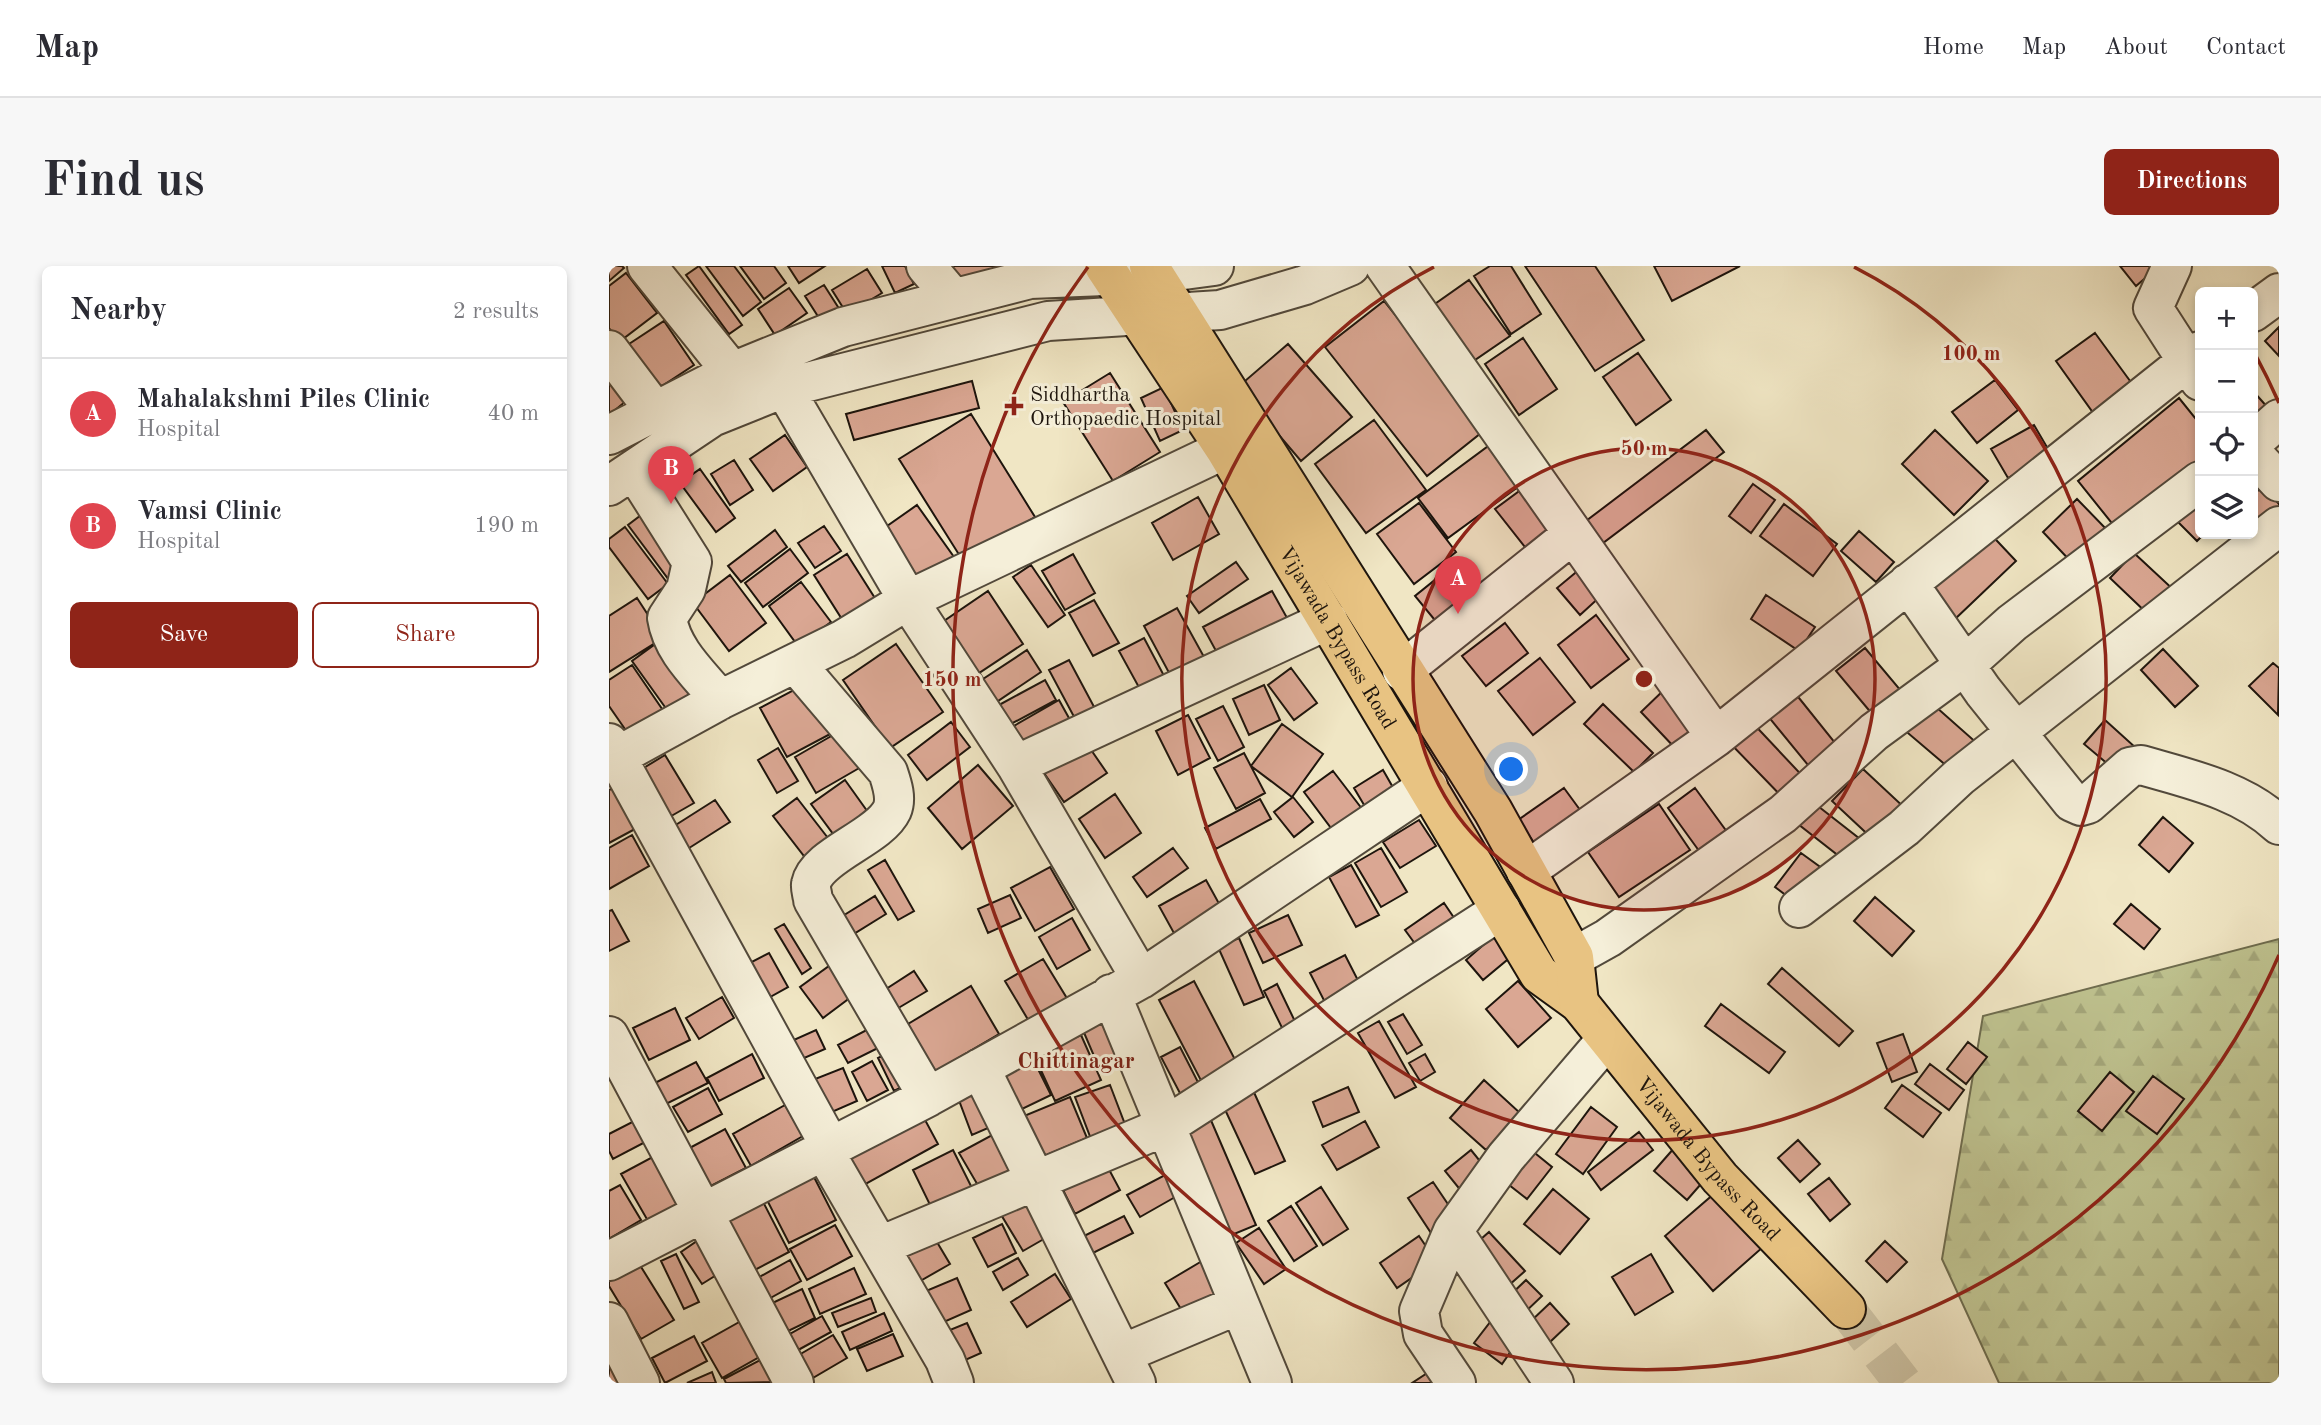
<!DOCTYPE html>
<html lang="en">
<head>
<meta charset="utf-8">
<style>
	:root { --surface:#fff; --page:#f7f7f7; --text:#2b2b33; --muted:#7c7c81; --line:#e1e1e2; --accent:#8f2418 }
	body { margin:0; font-family:"Old Standard TT",serif; background:var(--page); color:var(--text) }
	.controls { position:absolute; right:21px; top:21px; display:grid; overflow:hidden; border-radius:10px; box-shadow:0 4px 10px #0003 }
	.controls button { width:63px; height:63px; display:grid; place-items:center; padding:0; border:0; border-bottom:2px solid var(--line); background:var(--surface); color:var(--text); font:35px sans-serif }
	.you { position:absolute; left:903px; top:504px; width:24px; height:24px; margin:-18px; border:5px solid #fff; border-radius:50%; background:#1a73e8; box-shadow:0 0 0 10px #1a73e833 }
	.badge { display:grid; place-items:center; width:46px; height:46px; border-radius:50%; background:var(--accent); color:#fff; font-size:23px; font-weight:700 }
	.pin { position:absolute; translate:-50% -58px; filter:drop-shadow(0 2px 4px #0008) }
	.pin::after { content:''; position:absolute; top:37px; width:24px; height:21px; background:inherit; clip-path:polygon(0 0,100% 0,50% 100%) }
	.list { margin:0; padding:0; list-style:none }
	h2 { display:flex; justify-content:space-between; align-items:center; height:91px; margin:0; padding:0 28px; font-size:30px }
	h2 small { font-size:23px; font-weight:400; color:var(--muted) }
	.list li { display:grid; grid-template-columns:46px 1fr auto; gap:21px; align-items:center; box-sizing:border-box; height:112px; padding:0 28px; border-top:2px solid var(--line) }
	.list b { display:block; font-size:26px; white-space:nowrap }
	.list p { margin:0; font-size:23px; white-space:nowrap; color:var(--muted) }
	.list em { font-size:23px; font-style:normal; color:var(--muted) }
	.actions { display:flex; gap:14px; padding:21px 28px }
	.actions a { flex:1; padding:16px 0; border:2px solid var(--accent); border-radius:10px; text-align:center; font-size:24px; color:var(--accent) }
	.actions .main { background:var(--accent); color:#fff }
	.icon { flex:none; width:38px; height:38px; fill:none; stroke:currentColor; stroke-width:2; stroke-linecap:round; stroke-linejoin:round }
	.map { position:relative; flex:none; width:1670px; height:1117px; overflow:hidden; border-radius:10px }
	header { display:flex; align-items:center; gap:42px; box-sizing:border-box; height:98px; padding:0 35px; background:var(--surface); border-bottom:2px solid var(--line) }
	header strong { font-size:33px }
	nav { display:flex; gap:38px; margin-inline-start:auto; font-size:24px }
	.intro { display:flex; align-items:center; justify-content:space-between; box-sizing:border-box; height:168px; padding:0 42px }
	h1 { margin:0; font-size:49px }
	.button { padding:18px 32px; border-radius:10px; background:var(--accent); color:#fff; font-size:24px; font-weight:700 }
	main { display:flex; gap:42px; padding:0 42px }
	aside { flex:1; background:var(--surface); border-radius:10px; box-shadow:0 4px 10px #0003 }
	.map>svg:first-child { display:block }
	.forest { fill:url(#forest-firs); stroke:#6e6c4e; stroke-width:2 }
	.building { fill:#daa793; stroke:#1e150d; stroke-width:2 }
	.lines { fill:none; stroke-linecap:round; stroke-linejoin:round }
	.major-tunnel { stroke:#d0c7a9; stroke-width:38; stroke-dasharray:38 19; stroke-linecap:butt }
	.minor-casing { stroke:#52493b; stroke-width:42 }
	.major-casing { stroke:#1e150d; stroke-width:42 }
	.minor { stroke:#f5efd9; stroke-width:38 }
	.major { stroke:#e8c382; stroke-width:38 }
	.ring { fill:none; stroke:#8f2418; stroke-width:3.5 }
	.poi-dot { fill:#8f2418; stroke:#f5efd9; stroke-width:2.5 }
	.labels { text-anchor:middle; stroke-width:6; stroke-linejoin:round; paint-order:stroke }
	.poi-label { font-size:21px; fill:#1e150d; stroke:#f5efd9; text-anchor:start }
	.street-label { font-size:21px; fill:#1e150d; stroke:#f5efd9 }
	.neighbourhood-label { font-size:23px; font-weight:bold; fill:#7a1f14; stroke:#f5efd9 }
	.centre { fill:#8f2418; stroke:#f5efd9; stroke-width:3.5 }
	.ring-label { font-size:21px; text-anchor:middle; font-weight:bold; fill:#8f2418; stroke:#f5efd9; stroke-width:6; stroke-linejoin:round; paint-order:stroke }
</style>
</head>
<body>
<header>
<strong>Map</strong>
<nav><a>Home</a><a>Map</a><a>About</a><a>Contact</a></nav>
</header>
<div class="intro"><h1>Find us</h1><a class="button">Directions</a></div>
<main>
<aside>
<h2>Nearby<small>2 results</small></h2>
<ul class="list">
<li><span class="badge" style="background:#e0444e">A</span><div><b>Mahalakshmi Piles Clinic</b><p>Hospital</p></div><em>40 m</em></li>
<li><span class="badge" style="background:#e0444e">B</span><div><b>Vamsi Clinic</b><p>Hospital</p></div><em>190 m</em></li>
</ul>
<div class="actions"><a class="main">Save</a><a>Share</a></div>
</aside>
<div class="map">
<svg width="1670" height="1117" viewBox="0 0 1670 1117">
	<defs>
		<pattern id="forest-firs" width="22" height="20" patternUnits="userSpaceOnUse" patternTransform="scale(1.75)"><rect width="22" height="20" fill="#bfc390"/><path d="M5 1l3.5 6h-7zM16 11l3.5 6h-7z" fill="#a4a77b"/></pattern>
	</defs>
	<rect width="100%" height="100%" fill="#f0e6c4"/>
	<filter id="stains"><feTurbulence type="fractalNoise" baseFrequency=".00286" numOctaves="4"/><feColorMatrix values="0 0 0 0 .2 0 0 0 0 .09 0 0 0 0 .02 0 0 0 .5 -.17"/></filter>
	<radialGradient id="worn" r=".72"><stop offset=".6" stop-color="#630" stop-opacity="0"/><stop offset="1" stop-color="#630" stop-opacity=".3"/></radialGradient>
	<path class="forest" d="M1670,673v444h-280l-57,-124 41,-243z"/>
	<path class="building" d="M0,0h13l2,2 -15,13z
		M90,0l43,59 -13,9 -43,-59z
		M97,0h28l27,36 -18,14z
		M131,0h34l12,17 -22,16z
		M179,0h37l-26,17z
		M273,0h23l9,18 -19,9z
		M332,0h59l1,1 -36,21z
		M881,0h21l30,48 -30,20 -37,-58z
		M916,0h70l49,74 -49,31z
		M1045,0h86l-68,35z
		M1511,0h35l2,2 -21,18z
		M258,3l15,24 -35,21 -15,-24z
		M17,7l31,40 -38,29 -10,-14v-42z
		M860,14l41,56 -38,26 -40,-56z
		M215,19l21,33 -19,11 -21,-33z
		M180,22l18,25 -32,22 -17,-26z
		M775,35l102,128 -59,47 -102,-129z
		M55,55l30,44 -38,25 -30,-44z
		M1670,61v29l-14,-15z
		M1486,67l38,52 -39,29 -38,-53z
		M914,72l34,51 -38,26 -34,-51z
		M679,78l64,73 -51,44 -63,-74z
		M1029,87l33,47 -35,25 -33,-48z
		M0,106l22,25 -22,18z
		M501,107l50,79 -47,29 -50,-79z
		M1386,114l23,30 -41,33 -25,-31z
		M363,115l7,27 -125,32 -8,-26z
		M555,121l19,43 -23,11 -19,-43z
		M1644,125l16,18 -16,14z
		M1570,132l21,26v41l-81,67 -41,-51z
		M362,148l64,103 -72,44 -64,-102z
		M765,154l52,70 -60,43 -51,-69z
		M1425,159l17,29 -43,24 -17,-29z
		M1097,164l18,22 -121,91 -17,-22z
		M1326,164l53,51 -34,34 -52,-51z
		M176,169l22,32 -34,24 -23,-32z
		M882,178l31,40 -74,54 -30,-40z
		M125,194l19,30 -23,15 -19,-31z
		M91,203l35,49 -19,14 -36,-49z
		M1144,218l22,16 -24,33 -22,-17z
		M917,220l40,52 -30,23 -41,-52z
		M1654,220l16,18v19l-26,10v-38z
		M1591,223v45h4l-7,7 -24,-24z
		M589,231l21,37 -46,26 -21,-37z
		M1468,233l33,34 -35,33 -32,-34z
		M810,237l37,49 -42,32 -37,-50z
		M1175,238l53,40 -24,32 -53,-40z
		M308,239l42,59 -38,26 -41,-59z
		M40,243l41,56 -21,15 -41,-55z
		M215,260l17,25 -26,17 -17,-25z
		M1374,260l33,35 -62,59 -34,-36z
		M16,261l43,57 -20,15 -39,-52v-8z
		M166,264l12,17 -46,35 -13,-16z
		M1250,265l35,31 -18,20 -35,-31z
		M181,283l18,24 -45,34 -18,-24z
		M1525,287l43,40 -25,25 -42,-40z
		M238,288l31,49 -33,21 -31,-49z
		M464,288l22,39 -30,17 -23,-39z
		M627,296l12,17 -49,34 -12,-17z
		M422,299l34,50 -17,12 -35,-50z
		M842,301l28,34 -36,29 -28,-34z
		M971,303l22,26 -22,20 -23,-27z
		M121,309l36,48 -37,28 -36,-48z
		M192,316l30,40 -33,24 -29,-40z
		M379,325l35,53 -47,31 -35,-52z
		M663,325l19,34 -69,37 -19,-35z
		M1157,329l49,32 -16,24 -48,-32z
		M28,332l26,40 -54,34v-56z
		M485,334l25,43 -26,13 -24,-43z
		M568,342l32,58 -34,18 -31,-58z
		M987,349l33,44 -38,29 -33,-43z
		M896,357l23,30 -42,33 -24,-30z
		M56,371l46,64 -36,20 -43,-60z
		M535,372l27,51 -24,13 -28,-51z
		M287,378l47,68 -53,36 -47,-68z
		M1256,382l37,44 -29,23 -37,-44z
		M1554,383l35,37 -23,21 -34,-37z
		M418,384l14,22 -46,31 -15,-22z
		M931,392l35,44 -42,33 -35,-44z
		M460,394l31,58 -20,10 -31,-58z
		M1664,397l6,5 -1,47 -29,-29z
		M23,399l39,57 -35,23 -27,-39v-26z
		M682,402l26,35 -23,17 -26,-35z
		M436,414l11,20 -47,25 -10,-20z
		M198,417l27,49 -47,25 -27,-49z
		M655,419l16,35 -31,15 -16,-36z
		M1058,421l35,38 -26,24 -35,-37z
		M1186,427l49,61 -27,22 -50,-61z
		M1318,433l52,46 -24,28 -53,-45z
		M450,434l16,29 -46,27 -17,-29z
		M994,438l50,49 -19,19 -50,-48z
		M614,440l21,41 -26,14 -22,-42z
		M579,449l22,43 -32,17 -22,-44z
		M1139,452l62,66 -21,20 -63,-65z
		M1496,454l31,28 -20,23 -32,-27z
		M342,456l19,25 -43,33 -19,-25z
		M673,458l41,30 -31,43 -41,-31z
		M231,465l21,36 -45,26 -21,-36z
		M478,478l20,29 -43,29 -20,-29z
		M169,482l20,33 -21,12 -19,-33z
		M635,487l21,40 -29,16 -22,-41z
		M56,489l29,48 -28,16 -29,-47z
		M369,499l35,41 -51,43 -34,-41z
		M1254,503l45,42 -31,32 -45,-42z
		M774,504l16,28 -29,17 -16,-27z
		M724,505l36,47 -29,22 -36,-48z
		M236,514l30,42 -33,24 -31,-42z
		M4,522l22,41 -26,14v-53z
		M955,522l19,26 -46,33 -19,-27z
		M1086,522l35,48 -28,19 -34,-47z
		M506,528l26,39 -36,25 -26,-39z
		M684,531l20,25 -19,15 -20,-25z
		M188,532l41,53 -24,18 -41,-53z
		M651,533l11,20 -55,30 -11,-21z
		M106,534l15,22 -44,28 -15,-22z
		M1205,537l46,36 -16,21 -46,-36z
		M1050,538l31,46 -71,47 -31,-45z
		M1554,551l30,26 -24,29 -30,-27z
		M810,554l17,26 -36,22 -17,-26z
		M23,569l17,31 -40,23v-41z
		M564,582l15,20 -41,29 -14,-20z
		M772,582l26,44 -26,15 -26,-44z
		M1192,587l22,16 -27,34 -21,-16z
		M276,594l29,51 -16,9 -30,-50z
		M742,599l28,50 -23,12 -27,-50z
		M441,601l24,42 -39,22 -24,-43z
		M597,614l16,29 -47,26 -16,-29z
		M401,629l11,23 -33,15 -10,-24z
		M266,630l11,18 -34,21 -11,-18z
		M1266,631l39,34 -22,25 -38,-35z
		M835,637l23,34 -38,26 -24,-33z
		M1522,638l29,25 -16,20 -30,-25z
		M3,644l17,31 -20,10v-40z
		M679,649l14,30 -39,18 -14,-30z
		M463,652l18,32 -33,19 -18,-32z
		M175,658l27,44 -9,6 -27,-45z
		M887,668l17,21 -30,25 -17,-20z
		M630,672l25,59 -20,8 -26,-58z
		M160,687l19,34 -25,14 -19,-35z
		M736,689l22,43 -35,18 -22,-43z
		M231,692l23,30 -40,30 -23,-31z
		M434,693l25,41 -38,23 -25,-42z
		M1173,702l71,63 -14,15 -71,-62z
		M305,705l13,20 -32,19 -12,-19z
		M585,715l48,92 -35,19 -48,-92z
		M909,715l33,37 -33,29 -32,-38z
		M668,718l25,52 -13,6 -25,-51z
		M362,720l28,48 -68,40 -28,-47z
		M113,731l12,21 -35,21 -13,-21z
		M1112,738l64,48 -16,21 -64,-47z
		M66,742l15,32 -41,20 -16,-32z
		M794,748l19,31 -15,9 -19,-32z
		M505,749l18,42 -32,13 -18,-42z
		M770,755l37,66 -21,11 -37,-65z
		M269,758l10,19 -40,20 -10,-18z
		M207,764l9,19 -30,13 -8,-19z
		M1294,768l14,38 -25,10 -15,-39z
		M472,769l20,45 -46,21 -21,-46z
		M1359,776l19,15 -21,27 -19,-15z
		M571,781l22,43 -19,9 -22,-42z
		M279,787l16,33 -10,5 -16,-33z
		M143,788l12,24 -45,23 -12,-23z
		M816,788l10,18 -15,9 -11,-18z
		M422,789l20,40 -31,15 -20,-39z
		M263,795l16,29 -21,11 -15,-29z
		M87,796l12,21 -46,23 -11,-21z
		M1321,798l34,26 -15,20 -34,-26z
		M234,802l14,33 -32,14 -15,-34z
		M1501,806l24,20 -32,39 -24,-20z
		M1544,810l31,23 -27,35 -31,-23z
		M368,813l18,46 -23,10 -18,-48z
		M875,814l36,33 -34,37 -36,-32z
		M501,819l16,42 -35,12 -16,-42z
		M1293,819l39,28 -18,24 -38,-29z
		M739,821l11,25 -36,15 -10,-25z
		M99,822l14,26 -34,18 -15,-25z
		M643,822l33,73 -30,13 -34,-73z
		M461,831l17,41 -45,19 -18,-41z
		M176,839l18,31 -52,30 -18,-32z
		M308,839l21,39 -76,42 -22,-40z
		M982,841l26,20 -34,47 -27,-20z
		M31,852l11,21 -38,20 -4,-8v-17z
		M601,852l46,107 -34,14 -46,-107z
		M756,855l14,26 -42,23 -15,-25z
		M116,863l21,39 -41,21 -21,-38z
		M1030,866l14,18 -52,40 -13,-18z
		M385,868l24,40 -35,20 -24,-41z
		M1189,874l22,24 -20,18 -22,-24z
		M916,879l27,22 -25,32 -28,-22z
		M1066,881l33,29 -21,24 -33,-29z
		M344,884l21,42 -41,19 -20,-41z
		M862,884l17,21 -26,21 -17,-21z
		M51,887l30,54 -38,21 -31,-54z
		M496,896l15,28 -45,24 -14,-28z
		M556,909l12,21 -37,21 -13,-22z
		M205,911l22,43 -47,23 -22,-43z
		M1220,912l21,26 -20,17 -22,-27z
		M824,916l25,37 -25,17 -25,-38z
		M11,919l21,35 -32,19v-48z
		M712,921l27,42 -25,16 -27,-42z
		M422,923l25,43 -33,19 -26,-43z
		M944,923l36,30 -29,35 -36,-30z
		M1106,927l48,54 -50,44 -48,-55z
		M152,932l28,54 -38,20 -28,-54z
		M682,940l26,40 -23,15 -26,-40z
		M515,950l9,17 -48,24 -9,-17z
		M393,958l14,29 -28,14 -15,-29z
		M226,959l17,31 -45,24 -17,-31z
		M650,962l27,41 -22,15 -28,-41z
		M322,966l19,32 -42,24 -19,-31z
		M880,966l36,39 -17,15 -35,-40z
		M810,970l17,25 -39,27 -17,-25z
		M88,975l21,33 -16,10 -21,-32z
		M1276,975l22,21 -20,20 -21,-21z
		M67,988l23,48 -15,7 -23,-48z
		M1042,988l22,38 -38,23 -23,-38z
		M409,992l10,17 -25,15 -10,-18z
		M181,994l11,21 -36,20 -11,-21z
		M593,995l19,31 -37,22 -19,-31z
		M29,996l36,58 -33,19 -32,-53v-7z
		M245,1002l12,26 -46,20 -11,-25z
		M446,1008l16,25 -44,28 -16,-25z
		M348,1012l14,32 -43,19 -14,-33z
		M917,1014l16,16 -21,20 -16,-16z
		M193,1023l13,29 -35,17 -14,-29z
		M262,1032l5,14 -38,15 -6,-14z
		M941,1037l19,21 -19,18 -19,-21z
		M275,1047l8,18 -42,19 -8,-18z
		M213,1050l9,16 -42,23 -8,-16z
		M132,1055l20,35 -39,22 -20,-35z
		M882,1055l27,20 -16,23 -28,-21z
		M358,1057l14,30 -27,12 -14,-31z
		M284,1068l10,22 -36,15 -10,-22z
		M224,1069l14,23 -41,24 -14,-23z
		M85,1070l13,25 -42,22 -13,-25z
		M0,1087l17,30h-17z
		M153,1093l12,23 -48,1 -2,-4z
		M832,1098l13,19h-42z
		M103,1106l4,11h-29z"/>
	<g class="lines">
		<path class="major-tunnel" d="M1237,1043l57,74"/>
		<g class="minor-casing">
			<path id="minor" d="M38,0l85,106
				M317,0l27,32
				M776,0l331,471
				M1563,0l-19,42 47,73
				M1644,46l26,-19
				M0,84l46,61
				M175,122l124,212 108,165 125,214
				M0,169l123,-63 111,-45 187,-48 124,-5 60,-8
				M1644,176l26,-23
				M1644,188l26,28
				M25,204l58,92 -6,27 -19,29c5,33 33,57 53,82
				M0,220l103,-69 72,-29 264,-67 172,-11 85,-25 45,-19
				M1299,317l75,108 89,111 9,4 7,-2 42,-37 11,-2c48,14 101,25 138,60
				M187,398l92,108c4,12 9,26 4,38 -13,28 -75,45 -81,74 -1,4 2,12 2,16l115,197
				M793,405l171,-137
				M0,477l221,403
				M0,495l111,-61 124,-61 64,-39 317,-151
				M407,499l312,-145
				M917,605l190,-134 484,-386
				M1190,642l105,-80 55,-51 320,-251
				M965,691l34,-19 175,-124 91,-82 90,-66 48,-43 188,-142
				M502,728l161,389
				M0,770l185,347
				M371,802l156,315
				M215,885l121,209 9,23
				M844,965l-34,80 4,23 33,49
				M271,980l286,-120 335,-216
				M0,995l319,-164 213,-118 287,-193
				M0,1056l31,61
				M513,1088l116,-49
				M945,1117l-101,-152 53,-74 101,-118"/>
		</g>
		<g class="major-casing">
			<g id="major">
				<path id="s1" d="M495,0l121,183 314,525 40,29 141,175 126,131"/>
				<path d="M540,0l344,545 81,146 5,46"/>
			</g>
		</g>
		<use href="#minor" class="minor"/>
		<use href="#major" class="major"/>
	</g>
	<circle cx="1035" cy="413" r="231" fill="#8f2418" fill-opacity=".12"/>
	<g class="ring">
		<circle cx="1035" cy="413" r="231"/>
		<path d="M1245 1A462 462 0 1 1 825 1"/>
		<path d="M1670 689A692 692 0 1 1 479 1M1646 88A692 692 0 0 1 1670 137"/>
	</g>
	<path class="poi-dot" d="M401.5 129.5h7v7h7v7h-7v7h-7v-7h-7v-7h7z"/>
	<g class="labels">
		<g class="poi-label">
			<text x="421" y="135">Siddhartha<tspan x="421" dy="24">Orthopaedic Hospital</tspan></text>
		</g>
		<g class="street-label">
			<text dy="7" stroke="none"><textPath href="#s1" startOffset="439">Vijawada Bypass Road</textPath></text>
			<text dy="7" stroke="none"><textPath href="#s1" startOffset="1083">Vijawada Bypass Road</textPath></text>
		</g>
		<g class="neighbourhood-label">
			<text x="467" y="802">Chittinagar</text>
		</g>
	</g>
	<circle cx="1035" cy="413" r="10" class="centre"/>
	<g class="ring-label">
		<text x="1362" y="94">100 m</text>
		<text x="1035" y="189">50 m</text>
		<text x="343" y="420">150 m</text>
	</g>
	<rect width="100%" height="100%" filter="url(#stains)"/>
	<rect width="100%" height="100%" fill="url(#worn)"/>
</svg>
<div class="controls">
<button>+</button>
<button>−</button>
<button><svg class="icon" aria-label="locate" viewBox="0 0 24 24"><circle cx="12" cy="12" r="6"/><path d="M12 2v4M12 18v4M2 12h4M18 12h4"/></svg></button>
<button><svg class="icon" aria-label="layers" viewBox="0 0 24 24"><path d="M12 4l9 5-9 5-9-5zM3 14l9 5 9-5"/></svg></button>
</div>
<div class="you"></div>
<div class="pin badge" style="left:849px;top:348px;background:#e0444e">A</div>
<div class="pin badge" style="left:62px;top:238px;background:#e0444e">B</div>
</div>
</main>
</body>
</html>
